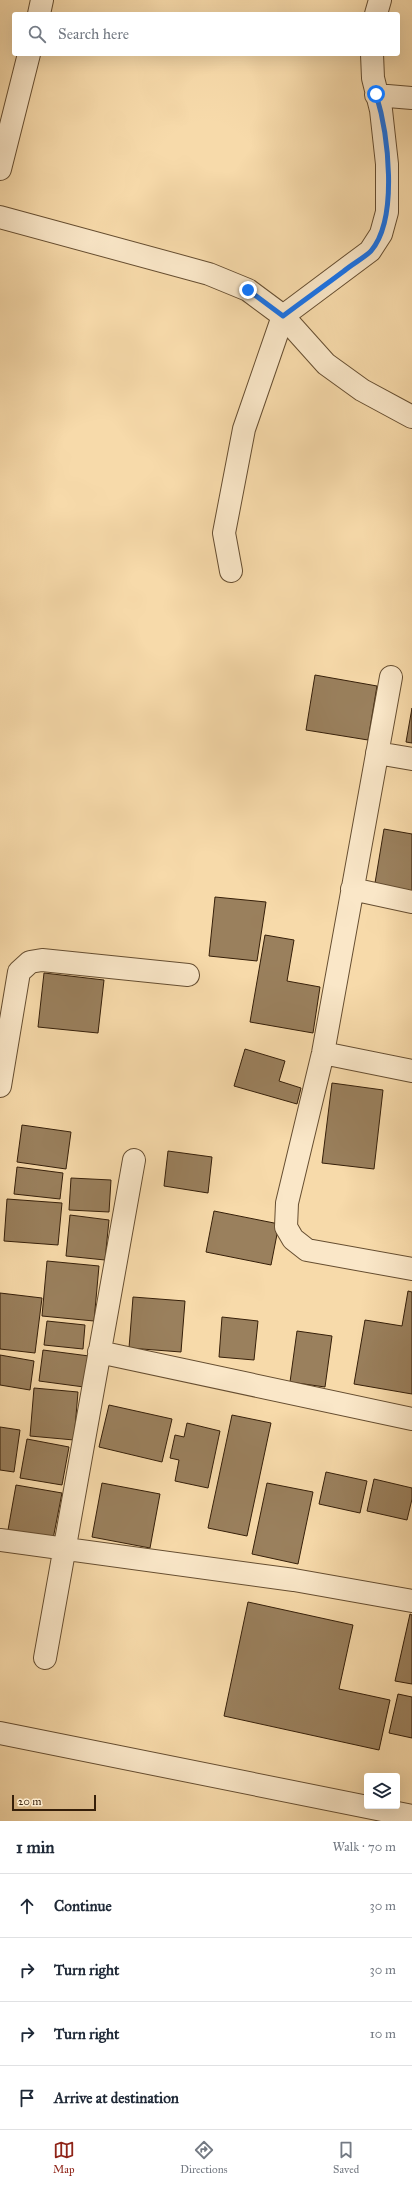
<!DOCTYPE html>
<html lang="en">
<head>
<meta charset="utf-8">
<style>
	:root { --surface:#fff; --page:#f6f6f7; --text:#1f2937; --muted:#747a83; --line:#e0e1e3; --accent:#8f2418 }
	body { margin:0; font-family:"IM FELL Great Primer",serif; background:var(--page); color:var(--text) }
	.controls { position:absolute; right:12px; bottom:12px; display:grid; overflow:hidden; border-radius:4px; box-shadow:0 4px 16px #0002 }
	.controls button { width:36px; height:36px; display:grid; place-items:center; padding:0; border:0; border-bottom:1px solid var(--line); background:var(--surface); color:var(--text); font:20px sans-serif }
	.scale { position:absolute; left:12px; bottom:10px; width:84px; box-sizing:border-box; padding-left:4px; border:2px solid #361f09; border-top:0; font-size:11px; line-height:14px; white-space:nowrap; color:#361f09; -webkit-text-stroke:3px #fae7c8; paint-order:stroke }
	.stop { position:absolute; width:12px; height:12px; margin:-9px; border:3px solid #1a73e8; border-radius:50%; background:#fff }
	.stop.end { background:#1a73e8; border-color:#fff; box-shadow:0 1px 4px #0008 }
	.list { margin:0; padding:0; list-style:none }
	h2 { display:flex; justify-content:space-between; align-items:center; height:52px; margin:0; padding:0 16px; font-size:17px }
	h2 small { font-size:13px; font-weight:400; color:var(--muted) }
	.list li { display:grid; grid-template-columns:26px 1fr auto; gap:12px; align-items:center; box-sizing:border-box; height:64px; padding:0 16px; border-top:1px solid var(--line) }
	.list b { display:block; font-size:15px; white-space:nowrap }
	.list em { font-size:13px; font-style:normal; color:var(--muted) }
	.icon { flex:none; width:22px; height:22px; fill:none; stroke:currentColor; stroke-width:2; stroke-linecap:round; stroke-linejoin:round }
	.map { position:relative; flex:none; width:412px; height:1821px; overflow:hidden }
	.search { position:absolute; background:var(--surface); box-shadow:0 4px 16px #0002; left:12px; right:12px; top:12px; height:44px; display:flex; align-items:center; gap:10px; box-sizing:border-box; padding:0 14px; border-radius:4px; color:var(--muted); font-size:15px }
	.sheet { height:308px; background:var(--surface) }
	nav { display:flex; justify-content:space-around; align-items:center; box-sizing:border-box; height:56px; border-top:1px solid var(--line); background:var(--surface); font-size:11px; color:var(--muted) }
	nav a { display:grid; justify-items:center; gap:2px }
	nav .on { color:var(--accent) }
	.map>svg:first-child { display:block }
	.building { fill:#9a805d; stroke:#361f09 }
	.lines { fill:none; stroke-linecap:round; stroke-linejoin:round }
	.street-casing { stroke:#664e31; stroke-width:24 }
	.street { stroke:#fae7c8; stroke-width:22 }
	.route { stroke:#1a73e8; stroke-width:5 }
</style>
</head>
<body>
<div class="map">
<svg width="412" height="1821" viewBox="0 0 412 1821">
	<rect width="100%" height="100%" fill="#f7daaa"/>
	<filter id="stains"><feTurbulence type="fractalNoise" baseFrequency=".005" numOctaves="4"/><feColorMatrix values="0 0 0 0 .2 0 0 0 0 .09 0 0 0 0 .02 0 0 0 .5 -.17"/></filter>
	<radialGradient id="worn" r=".72"><stop offset=".6" stop-color="#630" stop-opacity="0"/><stop offset="1" stop-color="#630" stop-opacity=".3"/></radialGradient>
	<path class="building" d="M315,675l62,11 -9,54 -62,-10z
		M412,708v35l-6,-1z
		M384,829l28,5v61l-38,-6z
		M215,897l51,5 -9,59 -48,-5z
		M265,935l29,5 -7,41 33,6 -7,46 -63,-11z
		M44,973l60,7 -6,53 -60,-6z
		M245,1049l40,12 -6,20 22,7 -4,16 -63,-18z
		M332,1083l51,7 -9,79 -52,-6z
		M22,1125l49,7 -5,37 -49,-7z
		M168,1151l44,6 -4,36 -44,-7z
		M17,1167l46,6 -3,26 -46,-5z
		M71,1178l40,2 -2,32 -40,-2z
		M7,1199l55,4 -4,42 -54,-4z
		M214,1211l65,13 -8,41 -65,-13z
		M70,1215l39,5 -4,40 -39,-4z
		M47,1261l52,5 -5,55 -52,-5z
		M408,1291l4,1v102l-58,-10 11,-64 37,6z
		M0,1293l42,5 -7,55 -35,-4z
		M133,1297l52,4 -4,51 -52,-4z
		M222,1317l36,4 -4,39 -35,-3z
		M47,1321l38,4 -2,24 -39,-4z
		M297,1331l35,5 -7,51 -35,-5z
		M43,1350l46,6 -5,31 -45,-6z
		M0,1355l34,6 -4,29 -30,-5z
		M34,1388l44,4 -4,48 -44,-4z
		M109,1405l63,14 -10,43 -63,-15z
		M232,1415l39,8 -24,113 -39,-8z
		M187,1423l33,8 -12,57 -33,-7 4,-21 -9,-2 5,-23 9,2z
		M0,1427l20,3 -6,42 -14,-2z
		M27,1439l42,8 -7,38 -42,-7z
		M326,1472l41,9 -7,32 -41,-9z
		M374,1479l38,9v11l-5,21 -40,-9z
		M102,1483l58,11 -10,54 -58,-11z
		M267,1483l46,9 -15,72 -46,-10z
		M16,1485l46,8 -9,46 -45,-9z
		M248,1602l105,23 -14,64 51,11 -11,50 -155,-34z
		M410,1614l2,1v69l-17,-3z
		M398,1694l14,3v41l-23,-5z"/>
	<g class="lines">
		<g class="street-casing">
			<path id="street" d="M39,14l3,-14
				M376,14l4,-14
				M376,95l36,3
				M0,169l29,-115
				M0,217l209,57 39,16 35,26 43,48 36,26 50,27
				M231,571l-7,-38 20,-104 39,-113 87,-65 11,-17 6,-22v-48l-6,-54 -8,-32 -1,-24
				M391,677l-68,376 -36,150 -1,24 7,12 14,11 105,19
				M377,753l35,6
				M352,889l60,13
				M323,1053l89,18
				M0,1086l19,-114 11,-10 12,-2 146,15
				M99,1352l313,67
				M0,1540l294,40 118,21
				M45,1658l89,-498
				M0,1733l412,83"/>
		</g>
		<use href="#street" class="street"/>
	</g>
	<g class="lines">
		<path class="route" d="M248,290l35,26c20,-15 41,-30 61,-45 8,-7 20,-13 27,-20 28,-33 17,-118 5,-157"/>
	</g>
	<rect width="100%" height="100%" filter="url(#stains)"/>
	<rect width="100%" height="100%" fill="url(#worn)"/>
</svg>
<div class="controls">
<button><svg class="icon" aria-label="layers" viewBox="0 0 24 24"><path d="M12 4l9 5-9 5-9-5zM3 14l9 5 9-5"/></svg></button>
</div>
<div class="scale">20 m</div>
<div class="stop" style="left:376px;top:94px"></div>
<div class="stop end" style="left:248px;top:290px"></div>
<div class="search"><svg class="icon" aria-label="search" viewBox="0 0 24 24"><circle cx="10" cy="10" r="6"/><path d="M15 15l6 6"/></svg>Search here</div>
</div>
<section class="sheet">
<h2>1 min<small>Walk · 70 m</small></h2>
<ul class="list">
<li><svg class="icon" aria-label="ahead" viewBox="0 0 24 24"><path d="M12 20V5M6 11l6-6 6 6"/></svg><div><b>Continue</b></div><em>30 m</em></li>
<li><svg class="icon" aria-label="right" viewBox="0 0 24 24"><path d="M7 20v-9h11M14 6l5 5-5 5"/></svg><div><b>Turn right</b></div><em>30 m</em></li>
<li><svg class="icon" aria-label="right" viewBox="0 0 24 24"><path d="M7 20v-9h11M14 6l5 5-5 5"/></svg><div><b>Turn right</b></div><em>10 m</em></li>
<li><svg class="icon" aria-label="arrive" viewBox="0 0 24 24"><path d="M6 21V4h12l-3 4 3 4H6"/></svg><div><b>Arrive at destination</b></div></li>
</ul>
</section>
<nav>
<a class="on"><svg class="icon" aria-label="map" viewBox="0 0 24 24"><path d="M3 6l6-2 6 2 6-2v14l-6 2-6-2-6 2zM9 4v14M15 6v14"/></svg>Map</a>
<a><svg class="icon" aria-label="directions" viewBox="0 0 24 24"><path d="M12 3l9 9-9 9-9-9zM9 14v-3h6M13 9l2 2-2 2"/></svg>Directions</a>
<a><svg class="icon" aria-label="saved" viewBox="0 0 24 24"><path d="M7 4h10v16l-5-4-5 4z"/></svg>Saved</a>
</nav>
</body>
</html>
